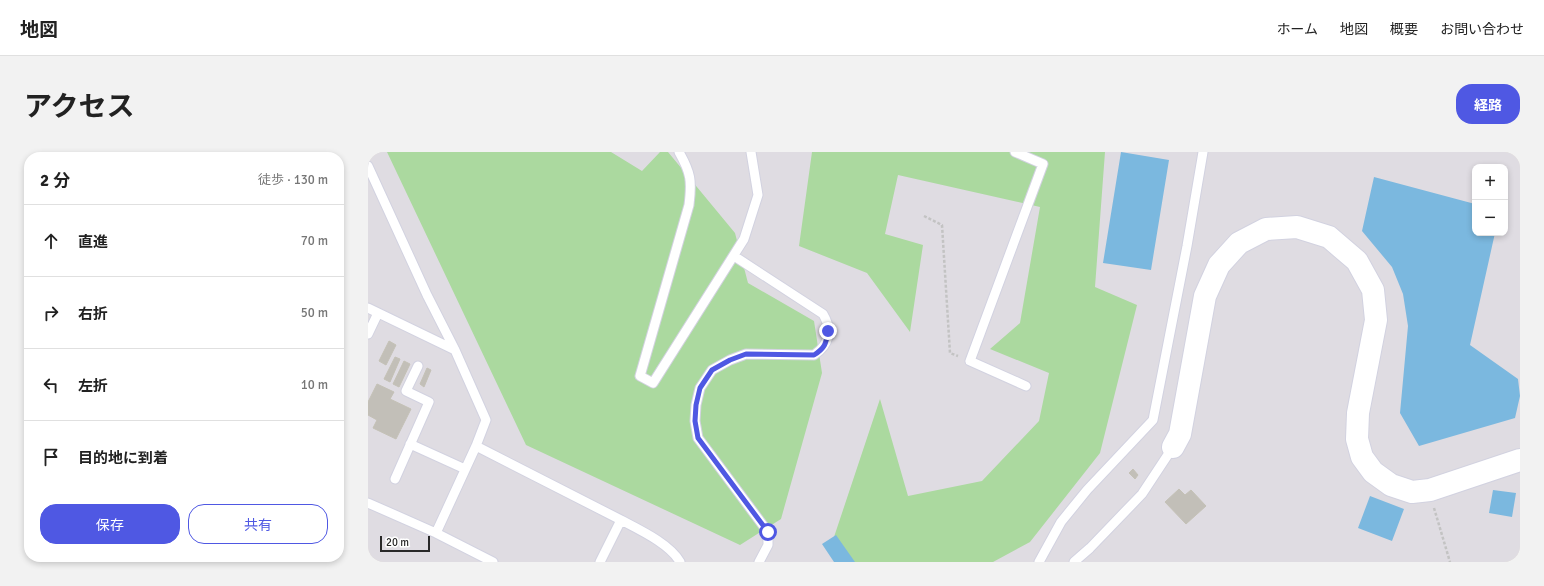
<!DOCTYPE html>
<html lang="ja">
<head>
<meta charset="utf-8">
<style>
	:root { --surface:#fff; --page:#f2f2f2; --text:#222; --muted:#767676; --line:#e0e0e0; --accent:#4f58e3 }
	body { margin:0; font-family:Signika,"Noto Sans JP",sans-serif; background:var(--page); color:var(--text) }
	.controls { position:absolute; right:12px; top:12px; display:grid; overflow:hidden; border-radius:8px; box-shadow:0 2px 6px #0003 }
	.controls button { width:36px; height:36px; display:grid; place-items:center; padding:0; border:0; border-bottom:1px solid var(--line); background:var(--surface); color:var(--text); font:20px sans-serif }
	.scale { position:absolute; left:12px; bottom:10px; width:50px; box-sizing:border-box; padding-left:4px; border:2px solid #292929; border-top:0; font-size:11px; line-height:14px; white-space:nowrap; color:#292929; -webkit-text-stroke:3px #fff; paint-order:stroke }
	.stop { position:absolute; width:12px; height:12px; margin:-9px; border:3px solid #4f58e3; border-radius:50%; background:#fff }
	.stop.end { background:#4f58e3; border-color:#fff; box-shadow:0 1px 4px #0008 }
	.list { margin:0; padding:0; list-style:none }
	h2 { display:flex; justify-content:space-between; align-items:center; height:52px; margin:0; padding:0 16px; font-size:17px }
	h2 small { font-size:13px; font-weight:400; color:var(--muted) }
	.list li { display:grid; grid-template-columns:26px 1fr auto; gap:12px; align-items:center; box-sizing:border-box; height:72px; padding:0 16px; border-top:1px solid var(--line) }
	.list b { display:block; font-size:15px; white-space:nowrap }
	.list em { font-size:13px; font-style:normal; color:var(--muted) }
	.actions { display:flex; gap:8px; padding:12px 16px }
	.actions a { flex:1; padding:9px 0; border:1px solid var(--accent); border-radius:16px; text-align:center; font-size:14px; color:var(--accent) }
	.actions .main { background:var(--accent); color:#fff }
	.icon { flex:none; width:22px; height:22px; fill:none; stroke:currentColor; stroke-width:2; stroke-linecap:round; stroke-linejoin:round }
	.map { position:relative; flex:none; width:1152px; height:410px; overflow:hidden; border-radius:16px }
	header { display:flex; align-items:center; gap:24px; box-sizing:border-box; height:56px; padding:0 20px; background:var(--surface); border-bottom:1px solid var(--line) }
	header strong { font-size:19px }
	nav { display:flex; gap:22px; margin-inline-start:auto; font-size:14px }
	.intro { display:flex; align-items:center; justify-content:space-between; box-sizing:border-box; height:96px; padding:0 24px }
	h1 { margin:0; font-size:28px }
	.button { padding:10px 18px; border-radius:16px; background:var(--accent); color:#fff; font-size:14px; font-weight:700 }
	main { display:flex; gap:24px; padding:0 24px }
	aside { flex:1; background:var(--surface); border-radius:16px; box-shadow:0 2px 6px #0003 }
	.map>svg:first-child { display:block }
	.industrial { fill:#dfdce2; fill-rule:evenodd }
	.green { fill:#abd99f }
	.water { fill:#7bb8df }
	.building { fill:#c2bfb8; stroke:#c4c1b6 }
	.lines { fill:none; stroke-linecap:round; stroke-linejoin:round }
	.service-casing { stroke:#d2d2e0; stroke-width:11 }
	.tertiary-casing { stroke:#d2d2e0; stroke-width:24 }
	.path { stroke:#c3c3c3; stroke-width:2.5; stroke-dasharray:3 2; stroke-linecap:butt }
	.service { stroke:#fff; stroke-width:9 }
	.tertiary { stroke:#fff; stroke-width:22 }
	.route { stroke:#4f58e3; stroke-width:5 }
</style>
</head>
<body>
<header>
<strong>地図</strong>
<nav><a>ホーム</a><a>地図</a><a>概要</a><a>お問い合わせ</a></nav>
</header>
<div class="intro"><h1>アクセス</h1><a class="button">経路</a></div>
<main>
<aside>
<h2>2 分<small>徒歩 · 130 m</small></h2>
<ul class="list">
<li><svg class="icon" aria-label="ahead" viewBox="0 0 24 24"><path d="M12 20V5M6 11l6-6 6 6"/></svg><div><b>直進</b></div><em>70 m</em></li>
<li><svg class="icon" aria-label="right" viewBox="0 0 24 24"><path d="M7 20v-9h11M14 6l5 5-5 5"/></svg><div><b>右折</b></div><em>50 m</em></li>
<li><svg class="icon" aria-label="left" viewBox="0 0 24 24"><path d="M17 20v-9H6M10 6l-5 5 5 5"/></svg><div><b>左折</b></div><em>10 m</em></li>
<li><svg class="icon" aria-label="arrive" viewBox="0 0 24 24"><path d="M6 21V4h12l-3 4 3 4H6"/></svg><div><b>目的地に到着</b></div></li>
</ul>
<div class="actions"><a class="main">保存</a><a>共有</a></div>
</aside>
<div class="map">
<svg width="1152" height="410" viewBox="0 0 1152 410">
	<rect width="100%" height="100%" fill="#e9e5dc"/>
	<path class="industrial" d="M0,0h1152v410h-1152zM1107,15h30v66h-30z"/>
	<path class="green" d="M19,0h224l31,19 18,-19h8l67,81 13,50 66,38 8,52 -41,146 -41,26 -214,-100z
		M444,0h293l-10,135 42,18 -37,148 -70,89 -37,20h-139l-20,-25 46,-138 28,97 74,-15 57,-60 10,-48 -59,-24 30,-26 20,-116 -142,-32 -13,59 38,11 -13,87 -43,-59 -68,-27z"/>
	<path class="water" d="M753,0l48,8 -18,110 -48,-7z
		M1006,25l101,27v29h20l-25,112 48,34 2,17 -5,22 -96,28 -19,-33 8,-87 -5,-32 -11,-27 -30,-36z
		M1125,338l23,3 -4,24 -23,-4z
		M1002,344l34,13 -12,32 -34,-13z
		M468,383l19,27h-21l-12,-18z"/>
	<path class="building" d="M21,189l7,4 -10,20 -7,-4z
		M27,205l5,2 -10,23 -6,-3z
		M36,209l6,3 -11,23 -6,-3z
		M59,216l4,2 -7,17 -4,-3z
		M9,232l17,8 -4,7 21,10 -15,30 -23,-11 4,-8 -9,-5v-13z
		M765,317l5,6 -3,4 -6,-6z
		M811,337l6,6 6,-5 15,16 -20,18 -21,-22z"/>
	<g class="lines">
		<g class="service-casing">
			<path id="service" d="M311,0c12,21 13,29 10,53l-49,171 13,7 91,-144 14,-44 -7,-43
				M647,0l28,12 -73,197 56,25
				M0,14l59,129 28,55
				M366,104l89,58c10,17 6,31 -9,41l-68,-1 -16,6 -18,10 -12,18 -4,17 -1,16 3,17 70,94v13l-9,17
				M0,156l87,42 31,70 -10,26 145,74
				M0,182l10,-21
				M42,292l55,25
				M27,327l34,-77 -23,-11 12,-25
				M0,351l68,30 57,29
				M68,381l40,-87
				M232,410l21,-42c19,10 49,24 59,42
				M671,410l22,-40 26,-32 66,-70 34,-174 16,-94
				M706,410l16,-14 52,-54 31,-47"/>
		</g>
		<g class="tertiary-casing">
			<path id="tertiary" d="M805,295l7,-13 25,-138 14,-31 20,-22 27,-14 31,-2 32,10 28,24 16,29 3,30 -18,93 -1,26 5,18 11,15 18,13 21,7 18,-2 90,-30"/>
		</g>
		<path class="path" d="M556,64l18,9 8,128 8,3
			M1066,356l16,54"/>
		<use href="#service" class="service"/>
		<use href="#tertiary" class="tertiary"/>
	</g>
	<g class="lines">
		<path class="route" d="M400,380l-70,-94 -3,-17 1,-16 4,-17 12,-18 18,-10 16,-6 68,1c11,-7 12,-11 14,-24"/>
	</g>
</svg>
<div class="controls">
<button>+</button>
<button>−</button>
</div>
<div class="scale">20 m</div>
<div class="stop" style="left:400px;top:380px"></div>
<div class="stop end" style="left:460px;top:179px"></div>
</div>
</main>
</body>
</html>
